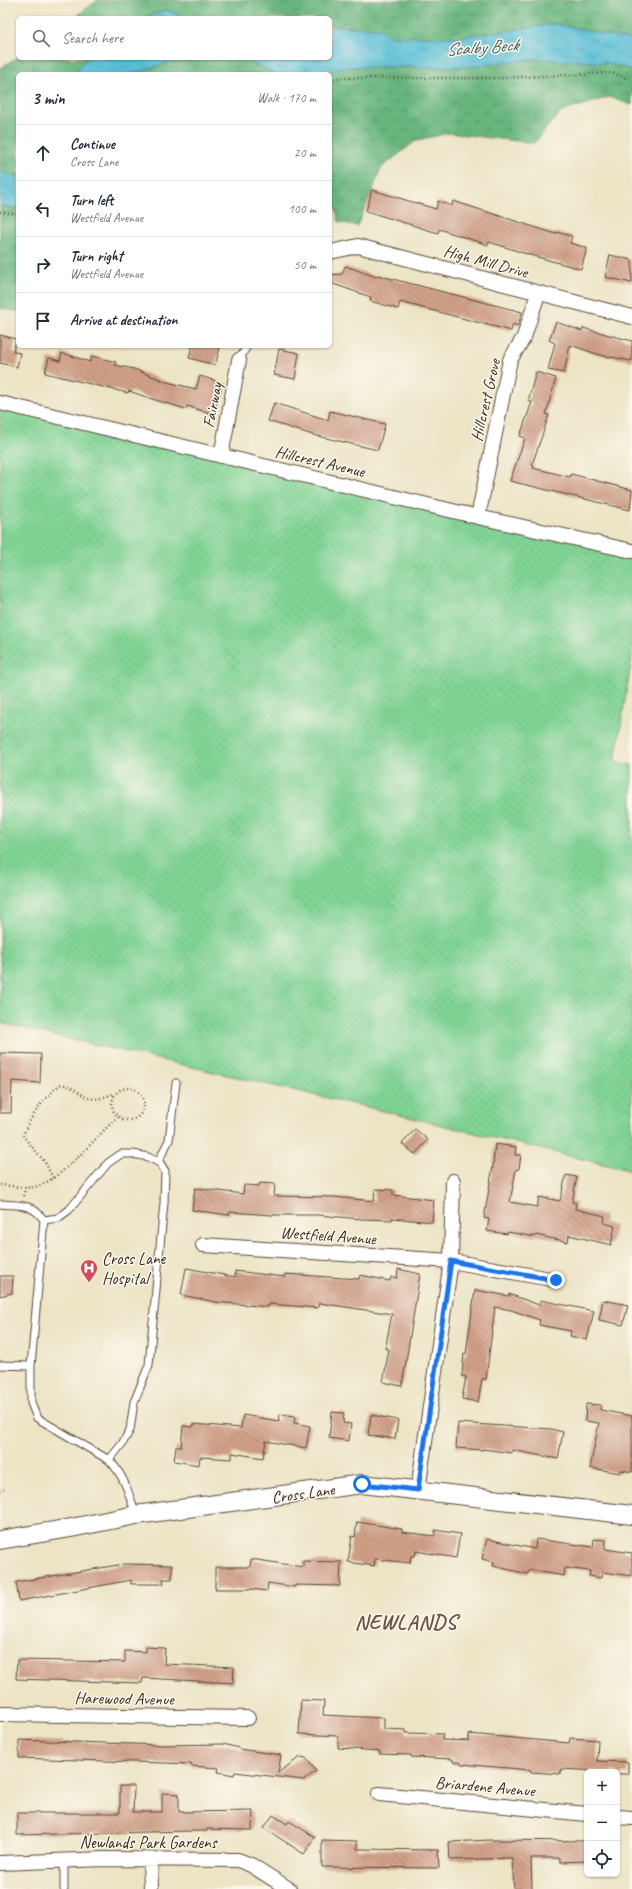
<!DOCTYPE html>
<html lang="en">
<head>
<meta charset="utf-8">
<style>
	:root { --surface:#fff; --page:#f2f2f3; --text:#1f2937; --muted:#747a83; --line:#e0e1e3 }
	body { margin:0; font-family:Caveat,sans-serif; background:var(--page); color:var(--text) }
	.controls { position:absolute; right:12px; bottom:12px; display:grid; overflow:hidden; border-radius:6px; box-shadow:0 1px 3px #0004 }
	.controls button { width:36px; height:36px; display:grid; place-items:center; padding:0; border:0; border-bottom:1px solid var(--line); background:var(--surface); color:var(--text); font:20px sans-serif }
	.stop { position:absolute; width:12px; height:12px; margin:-9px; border:3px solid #1a73e8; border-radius:50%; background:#fff }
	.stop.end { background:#1a73e8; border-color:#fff; box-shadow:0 1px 4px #0008 }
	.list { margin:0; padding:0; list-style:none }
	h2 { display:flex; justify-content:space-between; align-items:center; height:52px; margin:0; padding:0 16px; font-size:17px }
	h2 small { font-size:13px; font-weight:400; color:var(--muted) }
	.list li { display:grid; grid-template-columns:26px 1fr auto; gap:12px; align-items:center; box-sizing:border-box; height:56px; padding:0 16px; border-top:1px solid var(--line) }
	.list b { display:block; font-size:15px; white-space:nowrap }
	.list p { margin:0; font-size:13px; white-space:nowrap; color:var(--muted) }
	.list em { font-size:13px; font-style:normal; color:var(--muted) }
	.icon { flex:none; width:22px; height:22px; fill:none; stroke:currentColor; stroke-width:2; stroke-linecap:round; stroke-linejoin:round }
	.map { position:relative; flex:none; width:632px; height:1889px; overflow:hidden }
	.search { position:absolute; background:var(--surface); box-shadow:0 1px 3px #0004; left:16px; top:16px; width:316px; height:44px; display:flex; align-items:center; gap:10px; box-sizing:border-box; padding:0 14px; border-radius:6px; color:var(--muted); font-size:15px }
	.panel { position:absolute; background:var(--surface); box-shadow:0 1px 3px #0004; left:16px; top:72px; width:316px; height:276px; border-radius:6px }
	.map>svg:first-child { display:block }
	.grass { fill:url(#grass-dots); stroke:#5e7e59 }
	.forest { fill:url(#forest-crowns); stroke:#52704e }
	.water { fill:url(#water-ripples); stroke:#49747a }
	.building { fill:url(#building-back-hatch) }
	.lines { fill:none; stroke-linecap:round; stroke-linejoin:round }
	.service-casing { stroke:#564637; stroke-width:9 }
	.minor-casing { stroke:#564637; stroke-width:16 }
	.tertiary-casing { stroke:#564637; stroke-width:20 }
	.path { stroke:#564637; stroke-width:2.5; stroke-dasharray:1 3; stroke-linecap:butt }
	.service { stroke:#fff; stroke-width:7 }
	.minor { stroke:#fff; stroke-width:14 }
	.tertiary { stroke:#fff; stroke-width:18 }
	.route { stroke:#1a73e8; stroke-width:5 }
	.labels { text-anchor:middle; stroke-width:3; stroke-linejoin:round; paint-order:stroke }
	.street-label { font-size:17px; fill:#3b2a1e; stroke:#fbf7ec }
	.poi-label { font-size:17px; fill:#3b2a1e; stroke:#fbf7ec; text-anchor:start }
	.water-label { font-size:18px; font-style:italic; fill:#455d5e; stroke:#fbf7ec }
	.district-label { font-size:21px; font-weight:bold; letter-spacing:1px; fill:#705443; stroke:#fbf7ec }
</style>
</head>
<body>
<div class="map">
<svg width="632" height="1889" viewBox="0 0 632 1889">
	<defs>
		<pattern id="grass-dots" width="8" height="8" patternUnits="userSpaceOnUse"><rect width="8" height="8" fill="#80d394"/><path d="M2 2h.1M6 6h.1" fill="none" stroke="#70b57f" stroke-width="1.8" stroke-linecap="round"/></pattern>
		<pattern id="forest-crowns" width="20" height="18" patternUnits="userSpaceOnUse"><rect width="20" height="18" fill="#68b57e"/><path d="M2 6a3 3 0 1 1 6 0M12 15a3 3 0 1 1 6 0" fill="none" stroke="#579367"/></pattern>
		<pattern id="water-ripples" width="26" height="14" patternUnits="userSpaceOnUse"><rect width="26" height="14" fill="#57bdd5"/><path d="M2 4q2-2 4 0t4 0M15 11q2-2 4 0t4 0" fill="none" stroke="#499aac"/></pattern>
		<pattern id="building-back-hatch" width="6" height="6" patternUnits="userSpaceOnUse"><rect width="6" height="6" fill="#d2a189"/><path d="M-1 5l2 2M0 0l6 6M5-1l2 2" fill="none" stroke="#ac836f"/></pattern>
	</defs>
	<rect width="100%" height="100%" fill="#fbf7ec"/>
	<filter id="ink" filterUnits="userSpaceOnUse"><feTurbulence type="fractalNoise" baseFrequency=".025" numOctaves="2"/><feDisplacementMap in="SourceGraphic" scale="8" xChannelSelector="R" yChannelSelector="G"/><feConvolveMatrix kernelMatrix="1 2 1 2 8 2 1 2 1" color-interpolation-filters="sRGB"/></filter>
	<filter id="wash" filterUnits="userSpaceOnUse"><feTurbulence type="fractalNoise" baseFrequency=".012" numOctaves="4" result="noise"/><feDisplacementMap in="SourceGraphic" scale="16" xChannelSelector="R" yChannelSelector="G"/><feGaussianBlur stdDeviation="0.9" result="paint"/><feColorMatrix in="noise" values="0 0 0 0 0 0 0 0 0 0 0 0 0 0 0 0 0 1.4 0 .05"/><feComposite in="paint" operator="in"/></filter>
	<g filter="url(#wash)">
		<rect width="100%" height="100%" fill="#ece4c5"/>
		<path class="grass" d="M0,403l632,148v107l-17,103 17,4v406l-261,-63 -371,-85z"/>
		<path class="forest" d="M98,0h534v40l-77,-16 -97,13 -68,-1 -10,-8 -50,-2v-8h-145l-18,-8 -22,8h-71z
			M18,57v1h68l-10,16h-58v103l-18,-5v-104z
			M204,58h38l34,16h-143l33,-11z
			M536,59l71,4 25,7v35l-23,-8 -48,15 -27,31 -85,-10 -32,7 -35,27 -25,59 -18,-4 -9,-36v-112h-18l36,-7h117z
			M0,206l18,2v103h-2l-16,-3z"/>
		<path class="water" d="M167,10l18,8h-40z
			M555,24l77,16v30l-25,-7 -71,-4 -71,8h-117l-36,7h-36l-34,-16h88v-32l50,2 9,8 69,1z
			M86,58h118l-38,5 -33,11h-57z
			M0,172l18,5v31l-18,-2z"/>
		<g id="blocks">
			<path class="building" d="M372,190l64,19 2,-8 14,5 1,-5 103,33v-2l16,4 -2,7 17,5 -6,21 -51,-14 -41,-13 -1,3 -49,-16 -1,4 -72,-22z
				M610,255l22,5v23l-27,-6z
				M345,266l32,11v-2l145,37 -4,14 -5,-2 -2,7 -111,-29 -2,7 -28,-8 1,-4 -41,-14v-8l12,-1z
				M556,322l26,9 1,-3 49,13v20l-32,-6 -30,-10 -6,28 -16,-3 7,-27 -6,-3z
				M0,335l16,4 -3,13 7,1 -3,14 -17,-4z
				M192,346h20l8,2 -5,17 -26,-7z
				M279,349l20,4 -4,26 -21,-4z
				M62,353l28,9 2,-6 24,6 -1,3 19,4 33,13 29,7 4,-13 23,7 -10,31 -26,-8 -1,3 -34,-10 -23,-8 -1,2 -83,-20 4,-15 11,3z
				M536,372l20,6 -10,36 3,1 -17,50 2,1 -1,2 37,9 1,-3 61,16 -2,20 -120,-29 15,-43 -5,-2 12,-34 -4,-1z
				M274,403l54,17 2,-9 55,13 -7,26 -65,-15 -45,-14z
				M0,1053l41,1 -1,29 -28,-2 -1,32h-11z
				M415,1129l13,11 -13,14 -13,-10z
				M495,1144l21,3 -1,8h6l-2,14h-3l-6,33 27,5 2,-10 21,4 6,-26 11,2 -5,25 4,1 -1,6 30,7 -1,7 11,3 -4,19 -42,-10 -1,7 -32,-7 -1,2 -27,-5 -1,2 -20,-3 2,-12 -5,-1 9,-52z
				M260,1183l15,1 -1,12 60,1 40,4 1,-12 18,1v5l41,5 -2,22 -40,-4v2l-31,-1 -43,-4h-46l-42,-3 -1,3 -37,-5 3,-22 48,6 1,-9 15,1z
				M186,1268l49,9v-6l50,6v-3l74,5 1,-4 30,6 1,-4 6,1 1,-9 22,5 -18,112 -19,-4 6,-33h-4l7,-35 -73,-11 -1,5 -49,-4 -1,3 -52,-5 -35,-7z
				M0,1276h13l-1,17 -12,3z
				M475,1290l34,6v-2l30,11 1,-5 54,11 -7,29 -17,-4 1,-5 -32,-6 1,-5 -29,-10 -16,-3 -9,72h-4l-4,23 -16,-3 4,-22 -4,-1 2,-23 2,1z
				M603,1300l25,5 -5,20 -24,-5z
				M586,1404l15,1 -1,5 32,6v56l-11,-2 -1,3 -30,-5 9,-45 -14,-2z
				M332,1412l12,1 -1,10 8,1 -2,17 -20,-3z
				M280,1414l15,2 -1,7 16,3 -4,22 -40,-7 -3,17 -31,-5v6l-32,-2 -1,8 -25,-4 2,-14h5l2,-21 10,1v-3l48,4 2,-13 36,6z
				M371,1415l27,5 -3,19 -27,-4z
				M458,1423l93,6 12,3 -5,27 -46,-9v3l-29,-4v1l-27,-2z
				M357,1522l45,7v3l33,4v-6l25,4 -4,24 -40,-7 -1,5h-4l-1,7 -35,-4 -1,7 -26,-4 4,-26 3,1z
				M487,1539l48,10 1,-10 57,8 1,-8 12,1 -1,9 27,4v23l-30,-4 -1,6 -12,-2 1,-5 -25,-3 -1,8 -35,-6 -1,4 -35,-8 1,-4 -12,-3z
				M251,1559l52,8v-6l38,1 -1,24 -45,-1v2l-27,-4 -1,8 -17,-2h-35v-22h35z
				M124,1564l48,1v14h-9l1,5h-33v-4l-112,21 -3,-19z
				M146,1647l19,1 -1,16 70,3 -1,16 -90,-5 -1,5 -126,-4 1,-19 108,2v-11l21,1z
				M301,1700l23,1 -1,14 61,3v11l22,1v3l37,1 -1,6 27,1v-7l100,9 1,-5 28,2 -1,21 31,1v12h-11v-2l-56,-3 -1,5 -29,-2v-2l-70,-6v-2h-8v-3l-42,-2v-2l-32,-1 1,-3 -42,-3v-12l-39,-2z
				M19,1740l142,5 62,-1 16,4v1l42,6 -3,18 22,-16 6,1 10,13 -12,9 -69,-8 -1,3 -16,-3 1,-4 -28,-2 1,-2 -173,-6z
				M120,1786h14l-1,26h29v-19l17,1v18l74,-1 -1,19 -45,-1v2h-16l-174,4v-22h103z
				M273,1815l14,9 2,-3 26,16 -11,17 -40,-26z
				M322,1840l35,1v8l81,1 1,18 -117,-1z
				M490,1840l97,1v20l-27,1v-4h-29l1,31h-18l-2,-31 -62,2 -1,-18z"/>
		</g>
	</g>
	<g filter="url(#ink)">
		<use href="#blocks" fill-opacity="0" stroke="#564637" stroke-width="1"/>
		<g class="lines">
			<g class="service-casing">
				<path id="service" d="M239,360l8,-14
					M158,1162l11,-22 7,-57
					M0,1204c20,2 31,-2 44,16
					M0,1365l31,1
					M109,1460l13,-16 8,-14 4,-28 15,-37 15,-162 1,-32 -5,-8 -12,-6 -15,-3h-12l-13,9 -39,47 -11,8 -14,2 -13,146v37l6,15 72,42c15,15 20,34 27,55
					M64,1860v29"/>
			</g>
			<g class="minor-casing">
				<path id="minor" d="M330,252l28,-6 274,71
					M0,403l478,114 154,34
					M221,456l18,-96
					M478,517l32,-157 14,-23 14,-43
					M203,1245l248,16 105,19
					M418,1490l33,-229 2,-80
					M0,1714l248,4
					M379,1794l208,20
					M617,1817l15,1
					M150,1860l1,29
					M0,1863l104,-4 134,1 13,5 38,24"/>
			</g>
			<g class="tertiary-casing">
				<path id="tertiary" d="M0,1540l71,-12 65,-13 226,-31 270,31"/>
			</g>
			<path class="path" d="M330,81l7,-3h165l110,-5 20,7
				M0,212l18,2
				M112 1104a16 16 0 1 1 32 0a16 16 0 1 1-32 0Z
				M53,1178l-8,-16 -22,-26c6,-18 23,-41 38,-52 27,6 19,24 54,9
				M0,1185c10,0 24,4 34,2 29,-7 61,-50 84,-70
				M24,1196l1,-9
				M0,1491l4,-2"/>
			<use href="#service" class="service"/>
			<use href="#minor" class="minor"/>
			<use href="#tertiary" class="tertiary"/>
		</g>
	</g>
	<g class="lines" filter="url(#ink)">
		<path class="route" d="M362,1484l56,6 33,-229 105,19"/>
	</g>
	<defs>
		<g id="hospital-pin" transform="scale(0.9)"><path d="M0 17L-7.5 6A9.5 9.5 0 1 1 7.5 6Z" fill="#d1495b" stroke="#fbf7ec"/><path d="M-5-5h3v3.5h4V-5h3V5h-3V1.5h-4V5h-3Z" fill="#fff"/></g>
	</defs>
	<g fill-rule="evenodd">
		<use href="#hospital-pin" x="89" y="1268"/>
	</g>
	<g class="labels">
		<g class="street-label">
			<text transform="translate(486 261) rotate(15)" y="6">High Mill Drive</text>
			<text transform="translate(485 400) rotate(-77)" y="6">Hillcrest Grove</text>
			<text transform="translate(212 405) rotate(-79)" y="6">Fairway</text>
			<text transform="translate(320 461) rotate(13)" y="6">Hillcrest Avenue</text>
			<text transform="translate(328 1235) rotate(4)" y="6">Westfield Avenue</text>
			<text transform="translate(303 1493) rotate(-8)" y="6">Cross Lane</text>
			<text transform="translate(124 1698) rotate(1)" y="6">Harewood Avenue</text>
			<text transform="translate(485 1786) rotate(5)" y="6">Briardene Avenue</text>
			<text x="148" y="1848">Newlands Park Gardens</text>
		</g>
		<g class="poi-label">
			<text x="102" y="1264">Cross Lane<tspan x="102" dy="20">Hospital</tspan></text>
		</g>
		<g class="water-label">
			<text transform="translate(482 47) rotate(-4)" y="6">Scalby Beck</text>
		</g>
		<g class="district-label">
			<text x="406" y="1629">NEWLANDS</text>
		</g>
	</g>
</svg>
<div class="controls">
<button>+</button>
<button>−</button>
<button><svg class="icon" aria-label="locate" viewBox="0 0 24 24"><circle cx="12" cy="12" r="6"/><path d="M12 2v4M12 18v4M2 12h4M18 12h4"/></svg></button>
</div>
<div class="stop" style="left:362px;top:1484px"></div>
<div class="stop end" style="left:556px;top:1280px"></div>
<div class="search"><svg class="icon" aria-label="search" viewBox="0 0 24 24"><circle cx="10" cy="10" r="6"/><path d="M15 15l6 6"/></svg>Search here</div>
<section class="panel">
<h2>3 min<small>Walk · 170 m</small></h2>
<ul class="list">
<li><svg class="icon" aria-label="ahead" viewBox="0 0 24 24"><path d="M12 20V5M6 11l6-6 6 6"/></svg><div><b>Continue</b><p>Cross Lane</p></div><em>20 m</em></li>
<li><svg class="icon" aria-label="left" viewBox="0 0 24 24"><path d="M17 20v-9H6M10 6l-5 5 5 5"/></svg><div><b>Turn left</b><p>Westfield Avenue</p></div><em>100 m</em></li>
<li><svg class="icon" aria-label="right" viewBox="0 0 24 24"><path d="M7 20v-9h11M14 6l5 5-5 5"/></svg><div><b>Turn right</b><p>Westfield Avenue</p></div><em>50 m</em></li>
<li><svg class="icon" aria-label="arrive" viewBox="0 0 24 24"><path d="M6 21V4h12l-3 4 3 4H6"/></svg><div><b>Arrive at destination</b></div></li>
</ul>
</section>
</div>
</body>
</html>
